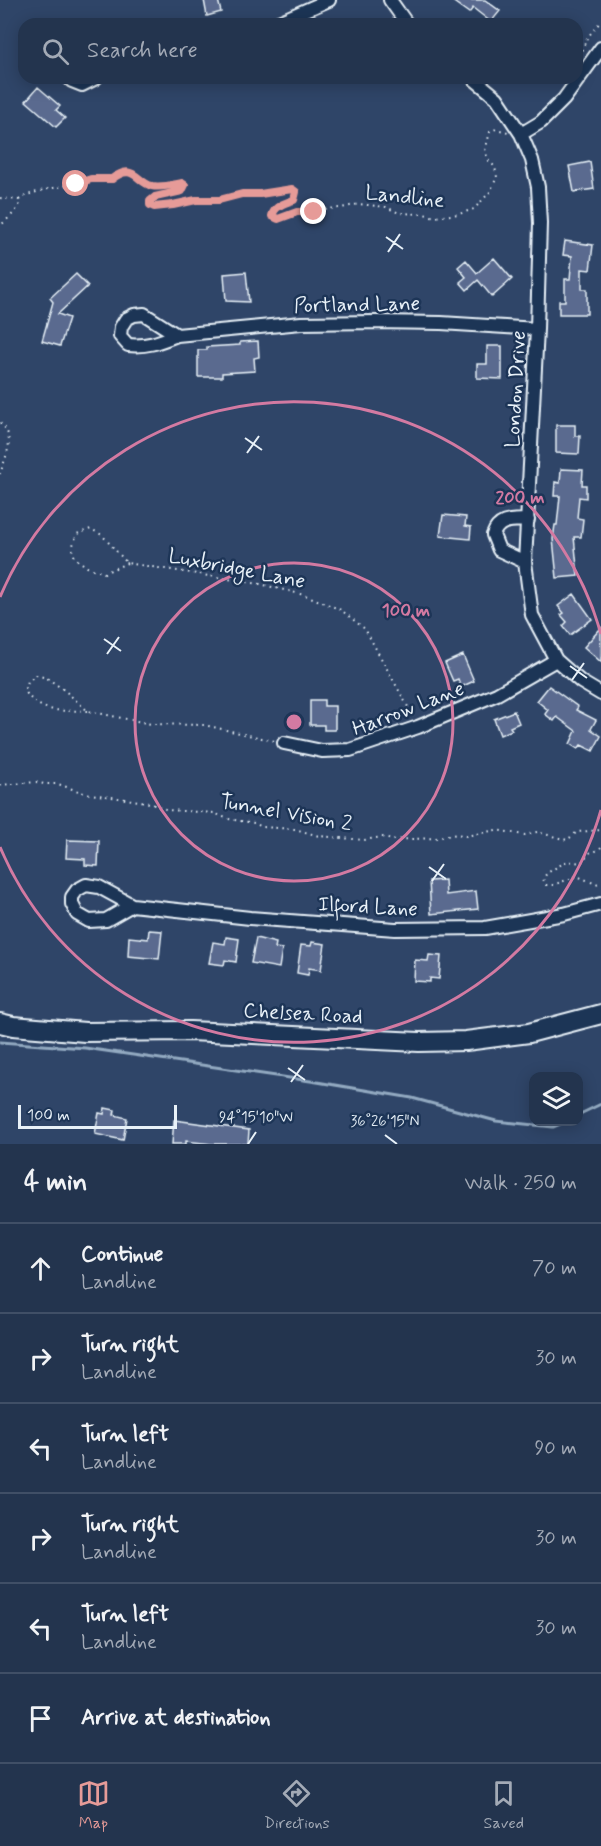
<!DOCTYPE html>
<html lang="en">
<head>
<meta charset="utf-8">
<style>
	:root { --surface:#23344e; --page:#2b3c55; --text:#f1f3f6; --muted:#a3aab6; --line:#404f66; --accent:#e69b98 }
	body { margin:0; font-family:Mynerve,sans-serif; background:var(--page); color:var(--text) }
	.controls { position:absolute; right:18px; bottom:18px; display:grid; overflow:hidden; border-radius:12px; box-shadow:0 3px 15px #0003 }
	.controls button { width:54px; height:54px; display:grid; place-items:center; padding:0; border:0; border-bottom:2px solid var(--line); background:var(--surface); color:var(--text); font:30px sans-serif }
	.scale { position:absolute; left:18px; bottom:15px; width:159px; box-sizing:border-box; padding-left:6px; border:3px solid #e8f1f8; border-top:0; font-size:16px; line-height:21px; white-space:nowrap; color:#e8f1f8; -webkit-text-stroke:4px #1d3557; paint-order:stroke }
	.stop { position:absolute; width:18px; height:18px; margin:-14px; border:4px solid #e69b98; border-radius:50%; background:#fff }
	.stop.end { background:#e69b98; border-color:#fff; box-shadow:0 2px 6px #0008 }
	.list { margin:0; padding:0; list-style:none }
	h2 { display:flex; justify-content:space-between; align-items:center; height:78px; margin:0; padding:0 24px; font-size:26px }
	h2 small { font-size:20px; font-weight:400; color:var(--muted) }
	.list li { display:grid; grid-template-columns:39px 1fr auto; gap:18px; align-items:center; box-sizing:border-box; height:90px; padding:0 24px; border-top:2px solid var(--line) }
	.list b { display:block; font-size:22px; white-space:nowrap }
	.list p { margin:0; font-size:20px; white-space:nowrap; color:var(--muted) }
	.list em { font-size:20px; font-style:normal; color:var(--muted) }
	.icon { flex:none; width:33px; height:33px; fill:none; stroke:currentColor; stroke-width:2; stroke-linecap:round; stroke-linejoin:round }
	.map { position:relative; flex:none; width:601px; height:1144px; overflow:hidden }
	.search { position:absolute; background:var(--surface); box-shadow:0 3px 15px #0003; left:18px; right:18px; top:18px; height:66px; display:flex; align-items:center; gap:15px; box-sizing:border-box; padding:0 21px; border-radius:18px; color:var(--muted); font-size:22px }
	.sheet { height:618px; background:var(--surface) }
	nav { display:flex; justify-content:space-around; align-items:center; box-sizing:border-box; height:84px; border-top:2px solid var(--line); background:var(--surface); font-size:16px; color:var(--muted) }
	nav a { display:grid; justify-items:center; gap:3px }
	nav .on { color:var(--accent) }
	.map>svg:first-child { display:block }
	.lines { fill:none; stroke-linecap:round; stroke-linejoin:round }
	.stream { stroke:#93aac1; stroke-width:3 }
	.building { fill:#5a6b8f; stroke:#e8f1f8; stroke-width:1.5 }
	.street-casing { stroke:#e8f1f8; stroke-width:16 }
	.secondary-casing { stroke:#e8f1f8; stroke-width:22 }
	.path { stroke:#e8f1f8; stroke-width:2; stroke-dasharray:1.5 4.5; stroke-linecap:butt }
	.street { stroke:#1d3557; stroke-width:12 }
	.secondary { stroke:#1d3557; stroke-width:18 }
	.route { stroke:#e69b98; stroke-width:8 }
	.ticks { fill:none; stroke:#e8f1f8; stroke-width:2 }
	.ring { fill:none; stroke:#d37aa2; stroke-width:3 }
	.labels { text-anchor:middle; stroke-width:5; stroke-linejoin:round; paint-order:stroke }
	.street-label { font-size:21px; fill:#e8f1f8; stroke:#1d3557 }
	.ticks-label { font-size:15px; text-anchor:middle; fill:#e8f1f8; stroke:#1d3557; stroke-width:5; stroke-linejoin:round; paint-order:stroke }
	.centre { fill:#d37aa2; stroke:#1d3557; stroke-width:3 }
	.ring-label { font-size:18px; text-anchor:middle; font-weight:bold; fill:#d37aa2; stroke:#1d3557; stroke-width:5; stroke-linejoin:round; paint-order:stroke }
</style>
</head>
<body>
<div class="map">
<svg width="601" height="1144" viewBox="0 0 601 1144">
	<rect width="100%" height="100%" fill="#2f4568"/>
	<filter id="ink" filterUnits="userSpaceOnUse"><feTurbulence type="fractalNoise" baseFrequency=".0167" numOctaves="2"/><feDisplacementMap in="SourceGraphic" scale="12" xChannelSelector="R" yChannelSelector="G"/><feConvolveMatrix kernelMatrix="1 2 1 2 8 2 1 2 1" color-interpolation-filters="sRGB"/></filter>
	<g filter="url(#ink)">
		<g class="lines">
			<path class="stream" d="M0,1042l85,6 232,34 95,16 84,23 57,6 12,-5
				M578,1115l23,-11"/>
		</g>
		<path class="building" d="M204,0h14l3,12 -14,4z
			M451,0h34l15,11 -9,11 -18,-14 -4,5z
			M38,87l22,19 -4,4 9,8 -9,9 -30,-26z
			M590,162l4,27 -20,3 -5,-26z
			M565,241l28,4 -3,25 -8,-1v20h5v25h-28v-13h6v-22h5l2,-23 -9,-1z
			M494,258l18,21 -20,18 -14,-17 -11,10 -7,-8 6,-5 -8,-10 8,-7 11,13z
			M246,272l3,30 -23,-1 -2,-27z
			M76,274l12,12 -30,28 11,4 -9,28 -18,-5 11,-39 -3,-4z
			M258,341l1,16 -5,1 1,13 -33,2v4h-24v-27h9v-3l33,-2v-3z
			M487,346h15v33l-25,-1v-14h10z
			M556,425h19v11h5l-1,18 -23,-1z
			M561,469l22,1 -1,15h4v13l-7,-1 -2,21 6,1 -2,18h-7l4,39 -21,2 -4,-39 2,-14h2l3,-29h-6l1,-14 5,1z
			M443,515l23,2 -1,9 6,1 -1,12 -30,-3z
			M574,594l18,25 -22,16 -7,-9 4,-4 -6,-7 3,-2 -6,-7z
			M601,628v34l-17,-15z
			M463,655l11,26 -13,6 -3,-8 -5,2 -8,-18z
			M549,686l29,21 -2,3 20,10 -5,9 10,7 -8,15 -12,-6 -3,4 -8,-5 6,-13 -19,-14 -3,4 -9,-7 3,-4 -11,-9z
			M310,700h14v6h11v24h-11v-5h-14z
			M514,711l5,12 -9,4 2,3 -12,5 -6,-16z
			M67,840l32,1 -1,25 -13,-1v-6l-19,-1z
			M445,880l1,15 30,-4 2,18 -47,5 -2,-33z
			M149,930l13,1 -3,28 -31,-3 1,-19 19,2z
			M226,937l13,2 -3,23 -11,-2 -1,5 -15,-2 4,-21 12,2z
			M256,938l20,5 -1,5 7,1 -3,19 -28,-5z
			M312,942l13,2 -4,26 -12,-2 -1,7 -11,-2 4,-28 10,1z
			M429,955l12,1 -2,23 -9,-1v4l-16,-1 1,-21 13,1z
			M105,1108l10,2 -1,5 13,3 -4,22 -28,-6 4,-21 5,1z
			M174,1120l75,10 -1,14h-36l-26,-3v3h-14z"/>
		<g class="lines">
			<g class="street-casing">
				<path id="street" d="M390,0l17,24
					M274,24l55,-24
					M69,78l3,3 10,4 14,-7
					M473,78l24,20 24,36 11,26 6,27 2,36 -3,106 -12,233 7,53 24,45 25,22 20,12
					M521,134l20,-12 23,-23 37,-51
					M177,335c-18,7 -30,12 -49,10l-8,-9 1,-9 5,-8 8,-4 10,-1 33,21 124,-12 74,-1 66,1 96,6
					M525,562l-26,-12 -6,-15c6,-17 20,-14 35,-15
					M284,743l38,8 28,-1 68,-23 79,-33 59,-34
					M132,905l-26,15 -17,1 -12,-7 -5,-10v-7l5,-7 9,-5 13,2 33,18 118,13 145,11 90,-1 79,-14 37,-10"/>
			</g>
			<g class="secondary-casing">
				<path id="secondary" d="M0,1023l13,3 72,6 105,-1 229,11 47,-1 63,-8 72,-19"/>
			</g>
			<path class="path" d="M580,56l7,-18 14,-17
				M0,198l19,2 1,4 -5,8 -15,14
				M19,200c11,-9 41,-13 55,-16 7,-1 13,-4 19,-5 6,0 13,0 19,0 22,-17 25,3 40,7 9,2 20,-1 30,-3l3,2 -3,6 -30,9 -2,5 4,2 19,-2 23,-6 23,1 23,-6h18l32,-5 4,3 -2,7 -15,7 -7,7 1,5h9l15,-6h17l6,-3 21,-1 18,-4 27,3 13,6 25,1 11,3 24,-3 15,-5 16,-17 7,-15 -2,-10 -6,-6 -4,-10 5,-19 6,-3 12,3
				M0,423c17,13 5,35 0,51
				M127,563l-23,10 -17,-6 -12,-9 -3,-10 5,-14 14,-5 11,6 25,28 133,21 48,12 33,14 24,19 48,87
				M88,711c-25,-1 -48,4 -63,-20l3,-10 8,-6 11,3 17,12 24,21 63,13 53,1 71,16
				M0,785l36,-3 8,2h14l26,9 62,9 22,8 46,3 14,6 26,4 8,4 33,2 24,7 45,4 18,-3 9,3 45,-2 21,-4 9,2 30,-6 28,5 13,-3 30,8 10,-8 24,-2
				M601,847l-2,3 -10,3 -8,10 -14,-2 -20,12 -4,6 3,6h7l24,-9 19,8 5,-2"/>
			<use href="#street" class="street"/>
			<use href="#secondary" class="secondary"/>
		</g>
	</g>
	<g class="lines" filter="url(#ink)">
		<path class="route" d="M76,184l15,-5h21c22,-17 24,3 40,7 9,2 20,-1 30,-3l3,2 -3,6 -27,6 -5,4v4l4,2 19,-2 23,-5h23l23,-6h18l32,-5 4,3 -2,8c-9,3 -20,6 -22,16l6,3 19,-7h17"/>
	</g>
	<path class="ticks" d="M386,237l17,12M388,252l12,-18M245,438l17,12M247,453l12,-17M104,639l17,12M107,654l12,-17M570,666l17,12M572,680l12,-17M429,867l17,12M432,881l12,-17M288,1068l17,12M291,1082l12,-17M385,1135l12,9M248,1144l8,-12"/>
	<g class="ring">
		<circle cx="294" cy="722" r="159"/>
		<path d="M601 810A319 319 0 0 1 0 847M0 597A319 319 0 0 1 601 634"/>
	</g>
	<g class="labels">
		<g class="street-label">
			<text transform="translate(405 196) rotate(6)" y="7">Landline</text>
			<text transform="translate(357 304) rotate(-1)" y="7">Portland Lane</text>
			<text transform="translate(515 389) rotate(-87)" y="7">London Drive</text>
			<text transform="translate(237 568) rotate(11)" y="7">Luxbridge Lane</text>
			<text transform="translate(408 708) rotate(-21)" y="7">Harrow Lane</text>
			<text transform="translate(286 812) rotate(10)" y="7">Tunnel Vision 2</text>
			<text transform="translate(368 906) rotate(3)" y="7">Ilford Lane</text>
			<text transform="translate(303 1013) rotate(3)" y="7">Chelsea Road</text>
		</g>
	</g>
	<g class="ticks-label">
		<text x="256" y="1122">94°15'10"W</text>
		<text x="385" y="1126">36°26'15"N</text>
	</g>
	<circle cx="294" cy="722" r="9" class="centre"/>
	<g class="ring-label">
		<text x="520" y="503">200 m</text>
		<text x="406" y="616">100 m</text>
	</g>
</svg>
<div class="controls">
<button><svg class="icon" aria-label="layers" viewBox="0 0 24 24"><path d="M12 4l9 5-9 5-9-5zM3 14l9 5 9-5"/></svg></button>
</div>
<div class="scale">100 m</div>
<div class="stop" style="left:76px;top:184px"></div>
<div class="stop end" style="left:314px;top:212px"></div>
<div class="search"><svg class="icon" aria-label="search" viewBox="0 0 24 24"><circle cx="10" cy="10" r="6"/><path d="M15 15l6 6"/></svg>Search here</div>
</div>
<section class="sheet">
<h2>4 min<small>Walk · 250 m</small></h2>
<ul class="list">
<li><svg class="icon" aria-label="ahead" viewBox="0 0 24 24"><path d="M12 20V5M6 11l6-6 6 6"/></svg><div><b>Continue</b><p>Landline</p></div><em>70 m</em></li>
<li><svg class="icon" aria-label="right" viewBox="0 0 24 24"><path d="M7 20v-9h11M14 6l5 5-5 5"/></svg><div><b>Turn right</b><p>Landline</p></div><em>30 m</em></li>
<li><svg class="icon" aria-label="left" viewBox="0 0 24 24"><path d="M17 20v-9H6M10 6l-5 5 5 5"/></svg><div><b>Turn left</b><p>Landline</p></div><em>90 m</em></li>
<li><svg class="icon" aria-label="right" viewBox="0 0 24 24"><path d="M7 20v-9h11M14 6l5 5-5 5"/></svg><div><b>Turn right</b><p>Landline</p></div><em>30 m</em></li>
<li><svg class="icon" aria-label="left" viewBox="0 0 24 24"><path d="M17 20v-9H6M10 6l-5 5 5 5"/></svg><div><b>Turn left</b><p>Landline</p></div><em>30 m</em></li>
<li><svg class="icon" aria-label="arrive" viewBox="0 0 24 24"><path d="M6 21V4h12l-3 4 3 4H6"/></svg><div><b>Arrive at destination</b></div></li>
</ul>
</section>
<nav>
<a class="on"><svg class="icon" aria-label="map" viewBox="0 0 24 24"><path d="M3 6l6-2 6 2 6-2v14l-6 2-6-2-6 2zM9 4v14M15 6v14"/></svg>Map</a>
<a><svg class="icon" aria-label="directions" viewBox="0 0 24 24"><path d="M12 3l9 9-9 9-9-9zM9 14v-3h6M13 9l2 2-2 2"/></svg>Directions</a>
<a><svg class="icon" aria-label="saved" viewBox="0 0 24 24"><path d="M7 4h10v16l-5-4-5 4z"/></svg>Saved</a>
</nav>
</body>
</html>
